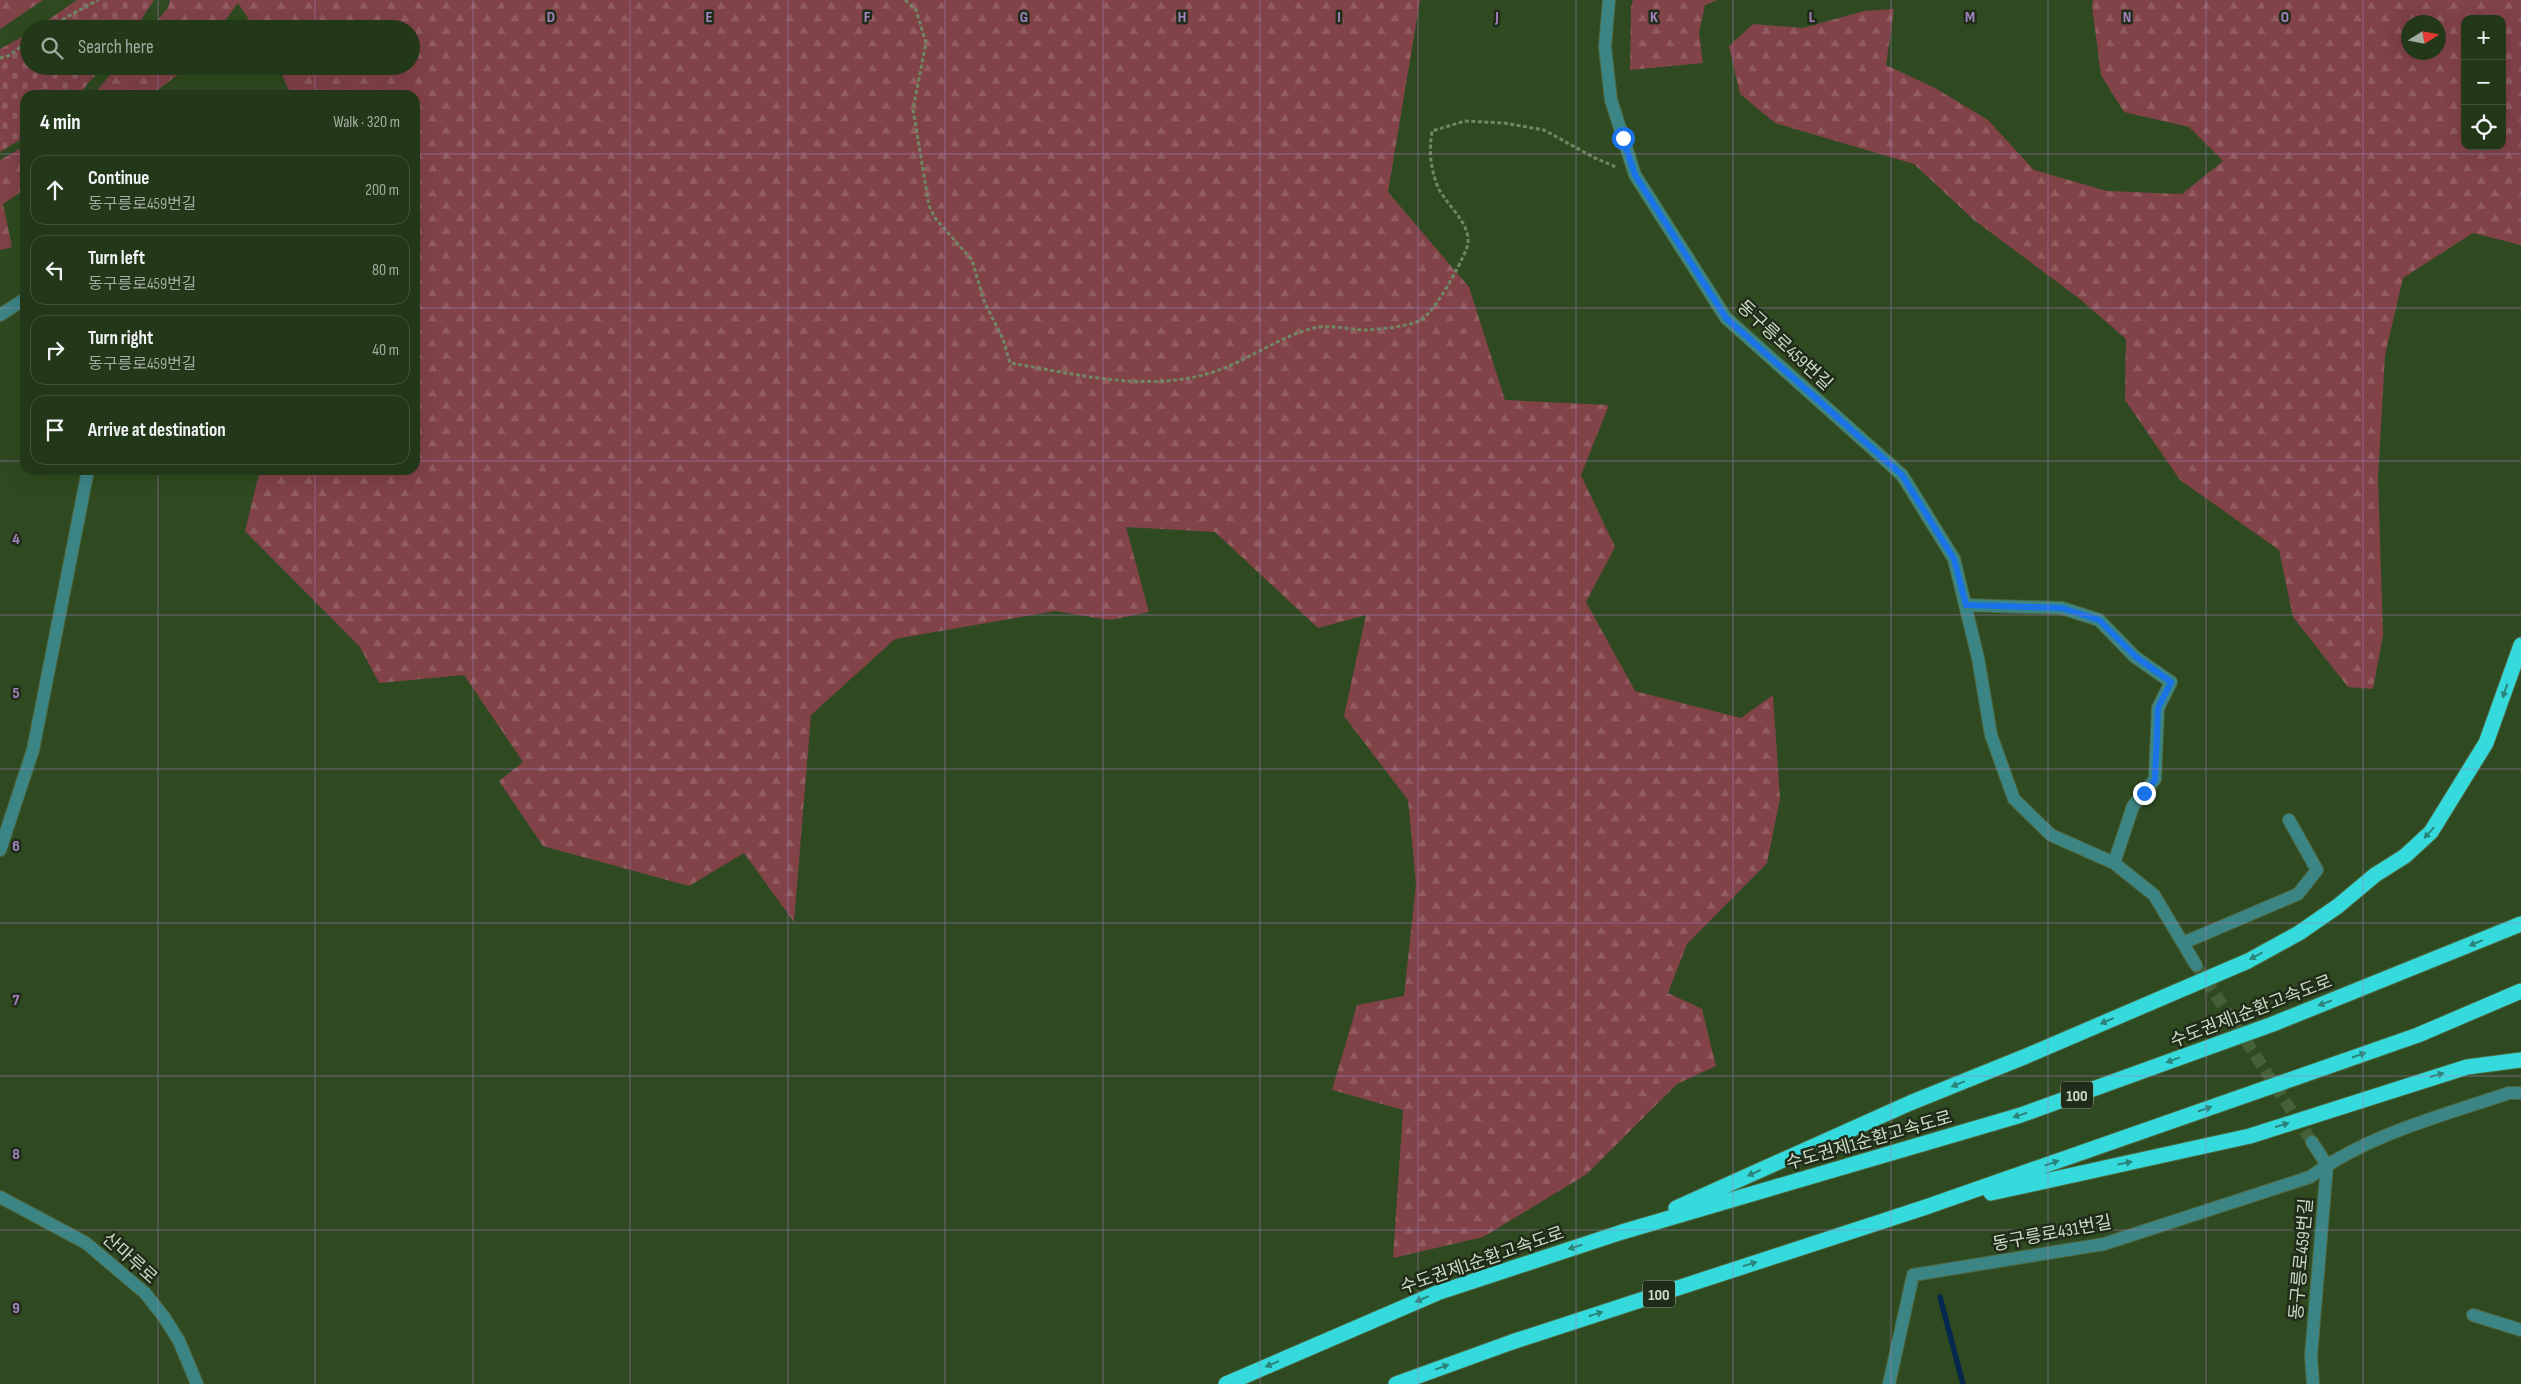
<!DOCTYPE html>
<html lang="en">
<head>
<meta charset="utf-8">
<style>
	:root { --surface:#233818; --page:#2b3f21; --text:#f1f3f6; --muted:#a3aca2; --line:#405237 }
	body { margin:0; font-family:"Sofia Sans Condensed","Noto Sans KR",sans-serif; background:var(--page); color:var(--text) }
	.controls { position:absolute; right:15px; top:15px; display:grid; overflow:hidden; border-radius:10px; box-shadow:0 5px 20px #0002 }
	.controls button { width:45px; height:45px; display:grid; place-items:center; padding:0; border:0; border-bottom:1px solid var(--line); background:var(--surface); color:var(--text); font:25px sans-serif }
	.compass { position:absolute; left:2401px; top:15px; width:45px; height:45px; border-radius:50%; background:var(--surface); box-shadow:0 5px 20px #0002; rotate:79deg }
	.stop { position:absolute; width:15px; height:15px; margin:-11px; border:4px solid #1a73e8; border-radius:50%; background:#fff }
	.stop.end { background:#1a73e8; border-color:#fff; box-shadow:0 1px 5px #0008 }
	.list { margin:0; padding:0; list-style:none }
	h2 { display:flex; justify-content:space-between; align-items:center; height:65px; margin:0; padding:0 20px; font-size:21px }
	h2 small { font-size:16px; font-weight:400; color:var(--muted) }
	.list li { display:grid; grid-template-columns:32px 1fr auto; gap:15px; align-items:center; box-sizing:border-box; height:70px; margin:0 10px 10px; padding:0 10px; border:1px solid var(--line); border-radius:15px }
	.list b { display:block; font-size:19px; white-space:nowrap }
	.list p { margin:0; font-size:16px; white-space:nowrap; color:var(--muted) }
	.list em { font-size:16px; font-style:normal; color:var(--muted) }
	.icon { flex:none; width:28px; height:28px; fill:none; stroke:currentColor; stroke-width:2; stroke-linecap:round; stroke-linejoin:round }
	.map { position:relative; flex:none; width:2521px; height:1384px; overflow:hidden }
	.search { position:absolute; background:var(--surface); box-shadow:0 5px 20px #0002; left:20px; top:20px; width:400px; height:55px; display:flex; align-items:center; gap:12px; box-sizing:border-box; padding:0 18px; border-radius:28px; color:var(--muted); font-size:19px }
	.panel { position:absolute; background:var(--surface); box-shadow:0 5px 20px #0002; left:20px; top:90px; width:400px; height:385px; border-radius:15px }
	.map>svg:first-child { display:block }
	.forest { fill:url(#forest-firs); fill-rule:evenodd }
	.cemetery { fill:url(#cemetery-stones) }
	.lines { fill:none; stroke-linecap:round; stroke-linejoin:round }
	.stream { stroke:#06274e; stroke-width:5.5 }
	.minor-tunnel { stroke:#466038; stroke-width:12; stroke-dasharray:12 6; stroke-linecap:butt }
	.minor-casing { stroke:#4e6741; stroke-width:14 }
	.highway-casing { stroke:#4e6741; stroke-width:17 }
	.path { stroke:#708764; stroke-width:3; stroke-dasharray:4 2.5; stroke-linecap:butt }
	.minor { stroke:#3c8585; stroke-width:12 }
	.highway { stroke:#35dbdc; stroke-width:15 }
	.oneway { fill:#2a847a }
	.route { stroke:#1a73e8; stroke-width:6 }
	.grid { fill:none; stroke:#a384c1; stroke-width:1; stroke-opacity:0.55 }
	.labels { text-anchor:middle; stroke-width:5; stroke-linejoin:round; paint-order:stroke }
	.shield { fill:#202c19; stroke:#98a690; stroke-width:1 }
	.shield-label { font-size:16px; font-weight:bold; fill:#cbdbc3 }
	.street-label { font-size:18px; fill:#cbdbc3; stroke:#202c19 }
	.grid-label { font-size:16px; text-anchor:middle; font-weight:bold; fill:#a384c1; stroke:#202c19; stroke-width:5; stroke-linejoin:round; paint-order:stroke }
</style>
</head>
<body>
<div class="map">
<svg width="2521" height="1384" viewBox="0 0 2521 1384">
	<defs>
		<pattern id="forest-firs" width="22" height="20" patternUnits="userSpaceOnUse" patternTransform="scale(1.25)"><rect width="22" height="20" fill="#814248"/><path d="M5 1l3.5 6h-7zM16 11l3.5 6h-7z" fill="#925d61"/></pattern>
		<pattern id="cemetery-stones" width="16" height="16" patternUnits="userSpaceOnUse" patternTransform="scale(1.25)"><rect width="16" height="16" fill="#814248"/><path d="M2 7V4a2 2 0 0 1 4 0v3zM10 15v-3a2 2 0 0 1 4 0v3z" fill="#925d61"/></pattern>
	</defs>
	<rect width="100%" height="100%" fill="#2f4a20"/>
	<path class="forest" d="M0,0h43l-43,29z
		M170,0h1250l-32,192 81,95 36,113 104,5 -28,70 34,72 -29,55 49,89 106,27 32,-23 7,104 -13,64 -80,81 -19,49 34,16 14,57 -39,18 -90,90 -104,63 -90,21 10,-148 -71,-20 25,-85 47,-9 12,-112 -8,-84 -64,-84 22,-101 -48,13 -103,-96 -89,-5 23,85 -39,8 -55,-9 -160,28 -84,76 -17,207 -50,-69 -55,33 -146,-40 -44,-65 24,-19 -59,-87 -85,8 -19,-36 -115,-116 15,-61h155v-375h-124l-13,-29h133v-37h-156l-17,-26 -19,26h-69l18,-21z
		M1633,0h84l-12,5 -6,27 4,31 -73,7 1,-63z
		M2093,0h428v245l-48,-12 -70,45 -18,77 -7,123 5,157 -10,54 -25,-2 -55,-70 -14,-67 -99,-70 -55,-80 1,-61 -45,-39 -107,-80 -60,-56 -139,-41 -35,-29 -11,-48 24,-22 50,4 61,-17 30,-2 -8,56 49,23 53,32 46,50 73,21 75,3 41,-33 -34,-34 -65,-15 -23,-37 -9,-69zM2465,19h37v127h-37zM2408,22h30v30h-30z
		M118,66h71l-38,29h-58z
		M25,146v43l-22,15 9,43 -12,3v-90z"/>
	<path class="cemetery" d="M77,0h77l-19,29h-100z
		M29,33v33h74l-25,29h-53v42l-25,15v-103z"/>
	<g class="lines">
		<path class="stream" d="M1940,1297l23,87"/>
		<path class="minor-tunnel" d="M2196,965l116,177"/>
		<g class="minor-casing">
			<path id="minor" d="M1609,0l-4,47 6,53 24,75 91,143 176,157 52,84 24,99 13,77 23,64 37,36 63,28 40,32 42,70
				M0,315l25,-16
				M1965,605l97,3 37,12 36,37 36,25 -13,26 -3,71 -22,27 -19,57
				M0,850l33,-100 55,-280
				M2183,943l115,-49 19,-24 -28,-50
				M2312,1142l15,23 -16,191 2,28
				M0,1197l86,46 59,50 19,24 15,24 18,43
				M2473,1315l48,15
				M1889,1384l24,-109 191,-31 206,-67c59,-43 131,-61 199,-84h12"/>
		</g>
		<g class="highway-casing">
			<path id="highway" d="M1991,1193l259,-57 217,-69 54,-7
				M1676,1208l234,-105 114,-46 224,-96 51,-28 39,-27 37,-31 30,-19 26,-24 55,-89 35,-98
				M1226,1384l211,-91 185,-61 399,-117 252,-91 248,-100
				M1396,1384l116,-42 411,-134 495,-173 103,-44"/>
		</g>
		<path class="path" d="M905,0l11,10 10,33 -13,66 16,97 6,12 37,42 12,41 19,38 7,24c67,11 140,31 206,8 33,-11 64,-35 98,-43 18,-4 34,2 52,2 16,-1 38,-3 53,-9 14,-5 41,-56 47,-71 10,-24 -20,-44 -28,-63 -8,-19 -9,-36 -6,-56l33,-10 39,2 40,7 51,28 21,9
			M45,29l53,-29
			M0,58l8,-2 21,-15"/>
		<use href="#minor" class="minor"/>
		<use href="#highway" class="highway"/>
	</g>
	<defs><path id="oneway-solid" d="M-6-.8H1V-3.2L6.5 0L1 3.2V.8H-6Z" transform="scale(1.25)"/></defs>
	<g class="oneway">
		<use href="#oneway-solid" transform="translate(2505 691) rotate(109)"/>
		<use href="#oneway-solid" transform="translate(2429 833) rotate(132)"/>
		<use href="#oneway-solid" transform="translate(2476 943) rotate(158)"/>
		<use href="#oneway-solid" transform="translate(2256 956) rotate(152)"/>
		<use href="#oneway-solid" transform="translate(2325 1003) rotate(159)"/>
		<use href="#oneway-solid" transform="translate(2107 1021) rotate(156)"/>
		<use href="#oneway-solid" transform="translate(2359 1055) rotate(-19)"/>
		<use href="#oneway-solid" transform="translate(2173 1060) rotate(160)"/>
		<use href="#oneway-solid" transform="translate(2437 1075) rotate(-16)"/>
		<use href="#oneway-solid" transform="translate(1958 1084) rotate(158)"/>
		<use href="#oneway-solid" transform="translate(2205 1109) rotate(-19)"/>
		<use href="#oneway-solid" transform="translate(2020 1115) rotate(162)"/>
		<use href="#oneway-solid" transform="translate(2282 1125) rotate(-18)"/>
		<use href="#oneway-solid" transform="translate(2052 1163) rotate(-19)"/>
		<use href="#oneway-solid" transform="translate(2125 1163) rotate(-12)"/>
		<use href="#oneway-solid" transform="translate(1754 1173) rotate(156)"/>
		<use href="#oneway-solid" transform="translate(1575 1247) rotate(162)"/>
		<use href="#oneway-solid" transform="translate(1750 1264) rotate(-18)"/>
		<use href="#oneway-solid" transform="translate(1422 1299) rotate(157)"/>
		<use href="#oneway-solid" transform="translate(1596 1314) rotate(-18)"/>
		<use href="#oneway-solid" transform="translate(1272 1364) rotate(157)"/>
		<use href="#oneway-solid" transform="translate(1442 1367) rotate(-20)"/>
	</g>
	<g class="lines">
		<path class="route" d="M1623,138l12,37 91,143 176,157 52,84 12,46 96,3 37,12 37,37 35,25 -13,26 -3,72 -11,13"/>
	</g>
	<path class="grid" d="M158,0v29M315,0v29M473,0v1384M630,0v1384M788,0v1384M945,0v1384M1103,0v1384M1260,0v1384M1418,0v1384M1576,0v1384M1733,0v1384M1891,0v1384M2048,0v1384M2206,0v1384M2363,0v1384M158,66v29M315,66v29M0,154h25M415,154h2106M0,308h25M415,308h2106M0,461h25M415,461h2106M158,470v914M315,470v914M0,615h2521M0,769h2521M0,923h2521M0,1076h2521M0,1230h2521"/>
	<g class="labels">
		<g class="shield">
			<rect x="2061" y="1081.5" width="32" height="27" rx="4"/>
			<rect x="1643" y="1280.5" width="32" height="27" rx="4"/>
		</g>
		<g class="shield-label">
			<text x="2077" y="1101">100</text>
			<text x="1659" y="1300">100</text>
		</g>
		<g class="street-label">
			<text transform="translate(1785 345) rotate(43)" y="6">동구릉로459번길</text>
			<text transform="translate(2251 1011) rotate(-21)" y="6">수도권제1순환고속도로</text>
			<text transform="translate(1869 1140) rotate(-16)" y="6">수도권제1순환고속도로</text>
			<text transform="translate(2052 1233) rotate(-11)" y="6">동구릉로431번길</text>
			<text transform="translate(130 1258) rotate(42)" y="6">산마루로</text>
			<text transform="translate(2301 1259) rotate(-85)" y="6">동구릉로459번길</text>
			<text transform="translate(1482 1260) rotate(-19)" y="6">수도권제1순환고속도로</text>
		</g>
	</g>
	<g class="grid-label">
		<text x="551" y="22">D</text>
		<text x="709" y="22">E</text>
		<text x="867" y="22">F</text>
		<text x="1024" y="22">G</text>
		<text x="1182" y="22">H</text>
		<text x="1339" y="22">I</text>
		<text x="1497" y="22">J</text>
		<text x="1654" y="22">K</text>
		<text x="1812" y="22">L</text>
		<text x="1970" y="22">M</text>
		<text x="2127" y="22">N</text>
		<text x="2285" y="22">O</text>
		<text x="16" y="544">4</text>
		<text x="16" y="698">5</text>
		<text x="16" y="851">6</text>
		<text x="16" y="1005">7</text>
		<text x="16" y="1159">8</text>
		<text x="16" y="1313">9</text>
	</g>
</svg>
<div class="controls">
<button>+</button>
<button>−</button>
<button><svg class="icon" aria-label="locate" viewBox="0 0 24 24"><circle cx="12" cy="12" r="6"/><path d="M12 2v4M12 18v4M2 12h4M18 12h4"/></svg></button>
</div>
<svg class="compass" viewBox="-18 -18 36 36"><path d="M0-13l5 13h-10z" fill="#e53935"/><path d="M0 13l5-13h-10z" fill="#a3aca2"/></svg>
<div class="stop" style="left:1623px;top:138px"></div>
<div class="stop end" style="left:2144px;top:793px"></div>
<div class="search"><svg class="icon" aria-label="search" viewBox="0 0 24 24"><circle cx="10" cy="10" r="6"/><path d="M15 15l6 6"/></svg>Search here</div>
<section class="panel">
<h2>4 min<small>Walk · 320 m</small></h2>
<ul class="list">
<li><svg class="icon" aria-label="ahead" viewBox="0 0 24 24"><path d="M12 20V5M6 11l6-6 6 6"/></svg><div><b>Continue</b><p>동구릉로459번길</p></div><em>200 m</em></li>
<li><svg class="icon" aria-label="left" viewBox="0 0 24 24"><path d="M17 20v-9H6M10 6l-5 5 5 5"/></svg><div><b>Turn left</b><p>동구릉로459번길</p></div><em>80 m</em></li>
<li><svg class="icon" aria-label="right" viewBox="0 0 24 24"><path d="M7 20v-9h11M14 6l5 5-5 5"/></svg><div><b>Turn right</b><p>동구릉로459번길</p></div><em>40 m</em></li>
<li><svg class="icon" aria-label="arrive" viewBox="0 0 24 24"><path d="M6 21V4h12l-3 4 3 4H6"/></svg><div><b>Arrive at destination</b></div></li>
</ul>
</section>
</div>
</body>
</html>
